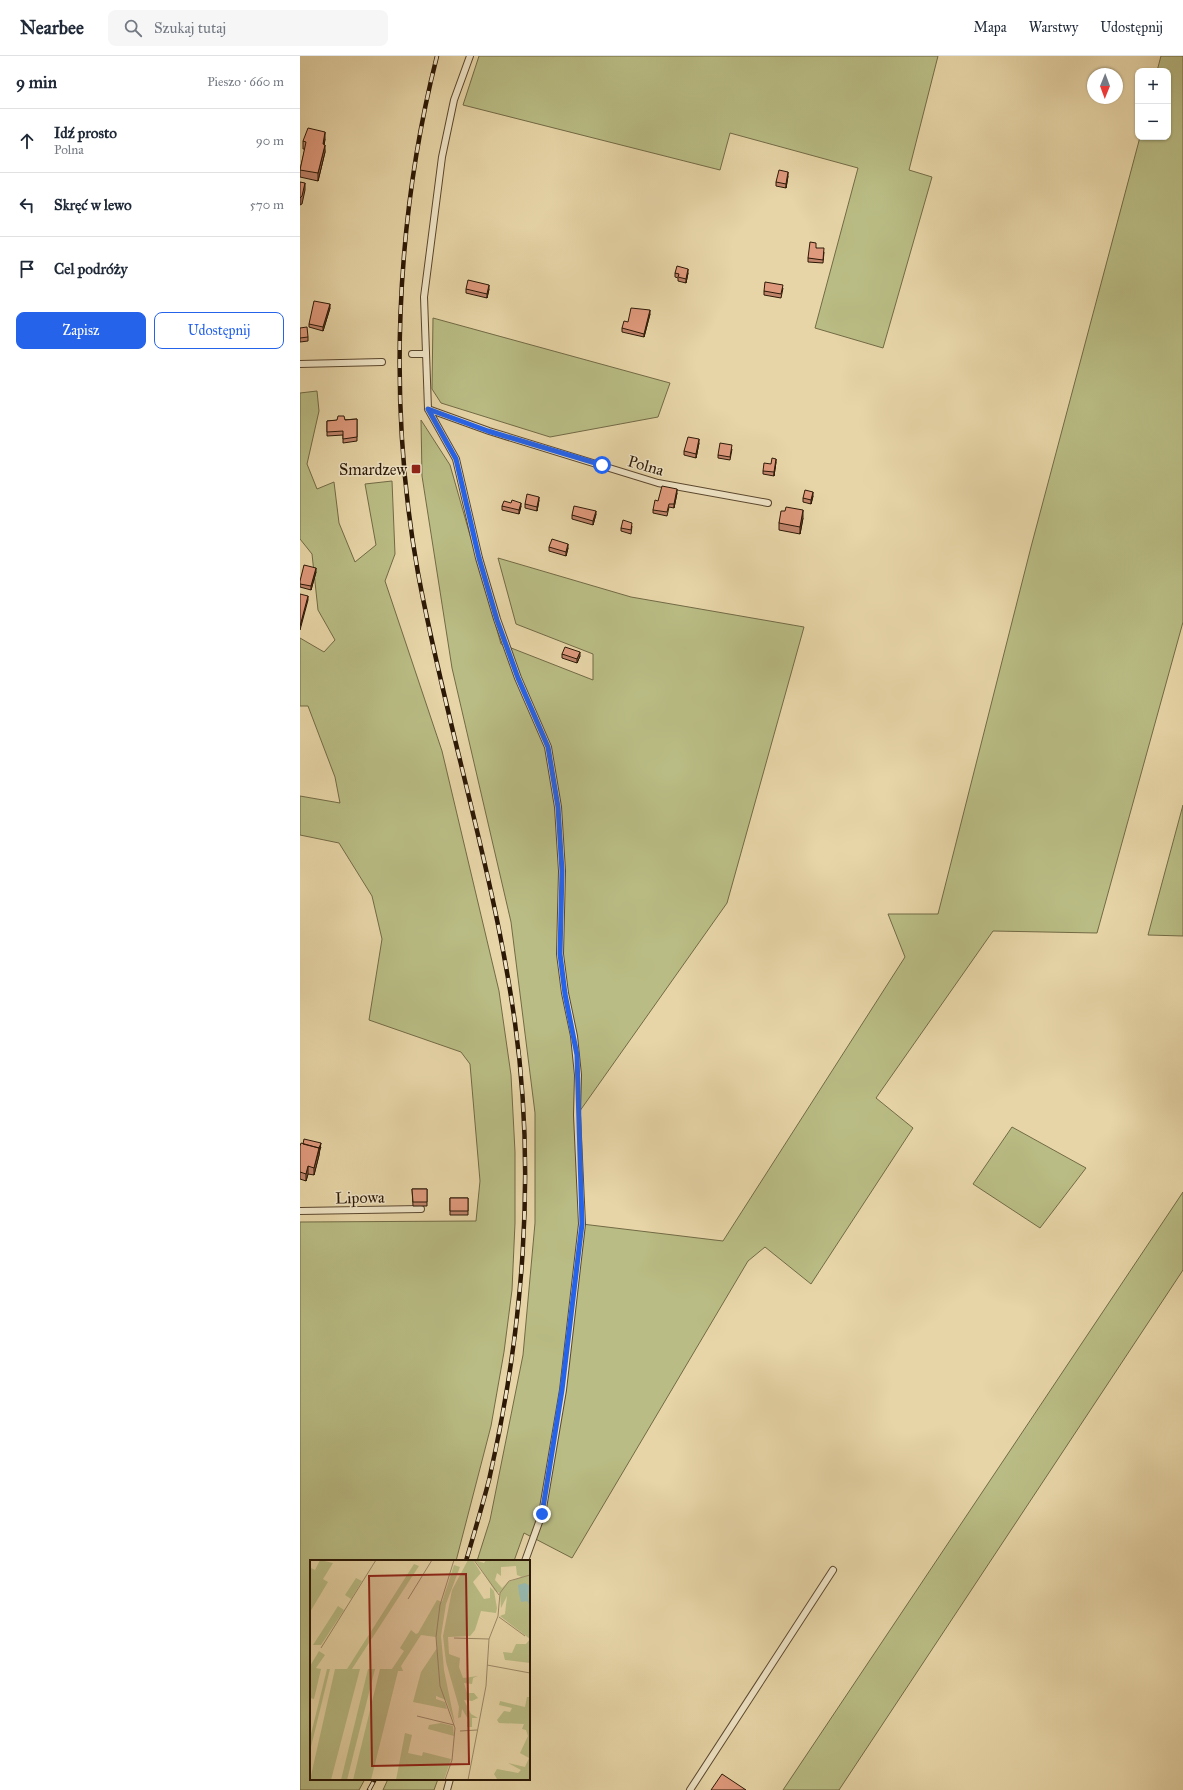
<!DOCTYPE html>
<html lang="pl">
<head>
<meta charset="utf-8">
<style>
	:root { --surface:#fff; --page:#f6f6f7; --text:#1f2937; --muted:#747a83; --line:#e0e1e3; --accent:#2563eb }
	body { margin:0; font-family:"IM FELL Great Primer",serif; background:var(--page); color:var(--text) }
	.controls { position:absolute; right:12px; top:12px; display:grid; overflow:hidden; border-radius:8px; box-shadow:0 1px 3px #0004 }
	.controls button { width:36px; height:36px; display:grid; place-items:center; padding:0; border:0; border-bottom:1px solid var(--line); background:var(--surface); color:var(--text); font:20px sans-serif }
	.compass { position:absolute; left:787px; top:12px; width:36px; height:36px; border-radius:50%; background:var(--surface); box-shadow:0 1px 3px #0004; rotate:181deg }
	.stop { position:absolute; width:12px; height:12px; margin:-9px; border:3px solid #2563eb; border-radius:50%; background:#fff }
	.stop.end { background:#2563eb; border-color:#fff; box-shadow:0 1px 4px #0008 }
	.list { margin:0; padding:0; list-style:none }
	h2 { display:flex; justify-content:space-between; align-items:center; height:52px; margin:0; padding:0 16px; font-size:17px }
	h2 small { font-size:13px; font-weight:400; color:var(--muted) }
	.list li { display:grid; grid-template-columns:26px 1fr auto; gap:12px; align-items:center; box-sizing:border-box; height:64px; padding:0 16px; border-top:1px solid var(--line) }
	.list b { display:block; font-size:15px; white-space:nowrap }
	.list p { margin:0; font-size:13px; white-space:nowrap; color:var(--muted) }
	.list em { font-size:13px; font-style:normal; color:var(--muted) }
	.actions { display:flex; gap:8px; padding:12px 16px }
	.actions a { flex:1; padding:9px 0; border:1px solid var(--accent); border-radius:8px; text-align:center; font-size:14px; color:var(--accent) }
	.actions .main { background:var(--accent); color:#fff }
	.icon { flex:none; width:22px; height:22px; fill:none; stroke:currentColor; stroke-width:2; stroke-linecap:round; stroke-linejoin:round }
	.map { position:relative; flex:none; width:883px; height:1734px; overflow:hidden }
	header { display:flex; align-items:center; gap:24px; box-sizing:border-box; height:56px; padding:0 20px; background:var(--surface); border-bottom:1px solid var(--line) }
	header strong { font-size:19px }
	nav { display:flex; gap:22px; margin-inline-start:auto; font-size:14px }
	.search { width:280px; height:36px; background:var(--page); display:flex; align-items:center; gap:10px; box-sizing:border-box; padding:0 14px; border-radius:8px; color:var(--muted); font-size:15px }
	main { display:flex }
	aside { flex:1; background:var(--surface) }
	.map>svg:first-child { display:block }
	.green { fill:#b9bc84; stroke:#726a45 }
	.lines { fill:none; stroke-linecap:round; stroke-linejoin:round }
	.service-casing { stroke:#5b472e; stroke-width:8 }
	.service { stroke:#efe4c6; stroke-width:6 }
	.rail-casing { stroke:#2c1806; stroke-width:4.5 }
	.rail { stroke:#efe4c6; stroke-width:3; stroke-dasharray:9; stroke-linecap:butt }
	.wall { fill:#c0846b; stroke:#2c1806 }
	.shaded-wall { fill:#9c6b57; stroke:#2c1806 }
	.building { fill:#df997c; stroke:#2c1806 }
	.route { stroke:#2563eb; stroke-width:5 }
	.poi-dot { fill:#8f2418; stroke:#efe4c6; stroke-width:1.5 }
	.labels { text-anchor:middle; stroke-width:3; stroke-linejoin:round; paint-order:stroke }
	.street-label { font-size:16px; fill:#2c1806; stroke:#efe4c6 }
	.poi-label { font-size:16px; fill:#2c1806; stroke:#efe4c6; text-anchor:end }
	.inset-road { fill:none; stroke:#9c8967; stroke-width:1 }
	.view { fill:#8f2418; fill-opacity:0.15; stroke:#8f2418; stroke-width:2 }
	.inset-edge { fill:none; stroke:#2c1806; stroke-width:2 }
</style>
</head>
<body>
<header>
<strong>Nearbee</strong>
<div class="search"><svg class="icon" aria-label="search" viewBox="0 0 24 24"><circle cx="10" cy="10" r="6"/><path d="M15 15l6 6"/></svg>Szukaj tutaj</div>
<nav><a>Mapa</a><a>Warstwy</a><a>Udostępnij</a></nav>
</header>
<main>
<aside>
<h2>9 min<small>Pieszo · 660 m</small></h2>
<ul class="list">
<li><svg class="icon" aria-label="ahead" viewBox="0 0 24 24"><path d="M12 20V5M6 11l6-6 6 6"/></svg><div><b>Idź prosto</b><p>Polna</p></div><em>90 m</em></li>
<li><svg class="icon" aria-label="left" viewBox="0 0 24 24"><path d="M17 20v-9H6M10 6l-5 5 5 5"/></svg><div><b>Skręć w lewo</b></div><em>570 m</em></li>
<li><svg class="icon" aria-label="arrive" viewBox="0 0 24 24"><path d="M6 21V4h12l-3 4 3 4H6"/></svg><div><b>Cel podróży</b></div></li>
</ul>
<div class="actions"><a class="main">Zapisz</a><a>Udostępnij</a></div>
</aside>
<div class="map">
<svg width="883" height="1734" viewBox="0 0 883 1734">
	<rect width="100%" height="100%" fill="#e7d5a7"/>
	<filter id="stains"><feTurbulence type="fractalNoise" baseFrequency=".005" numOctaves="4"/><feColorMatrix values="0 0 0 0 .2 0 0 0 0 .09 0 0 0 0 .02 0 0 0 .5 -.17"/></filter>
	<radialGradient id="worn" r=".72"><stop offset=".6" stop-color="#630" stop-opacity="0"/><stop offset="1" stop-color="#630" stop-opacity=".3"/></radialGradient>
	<path class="green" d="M179,0h459l-29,114 23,7 -49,171 -68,-20 43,-160 -128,-35 -10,37 -257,-65z
		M861,0h22v566l-86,311 -104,-2 -117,167 37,30 -102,156 -46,-37 -17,14 -176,297 -48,-25 -10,28h-37l13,-41 33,-165 12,-132v-110l-24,-191 -59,-254 -30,-192 -1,-56 29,45 51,179 92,36v-26l-77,-30 -18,-66 133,39 173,30 -77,276 -150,212 5,109 141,17 182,-284 -17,-43h50l93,-367 109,-410h28v-66h-11z
		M133,262l237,65 -12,34 -108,20 -109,-34 -9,-14z
		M17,335l2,20 -12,53 10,25 17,-7 5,41 16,39 21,-17 -11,-61 27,-3 3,73 -10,27 57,170 57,240 12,84 4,77v71l-3,67 -8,62 -13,74 -35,135h-145v218h54l-6,11h-59v-568l176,-1 4,-40 -10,-117 -9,-12 -92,-32 13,-81 -10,-43 -33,-53 -39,-8v-39l40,7 -5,-26 -27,-71h-8v-68l24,14 11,-12 -17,-30 -6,-56 -12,-15v-146z
		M883,749v131l-35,-1z
		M712,1071l74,41 -46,60 -67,-44z
		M883,1136v78l-344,520h-56z
		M88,1723h50l-4,11h-51z"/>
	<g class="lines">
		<g class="service-casing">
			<path id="service" d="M170,0l-16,44 -12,57 -18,140 4,112 28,50 23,99 18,61 21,59 30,69 10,60 4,64 -2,83 5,39 9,43 4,39 -1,40 5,109 -19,166 -21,124 -17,47
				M112,298h13
				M0,308l82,-2
				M128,353l61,22 169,52 110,20
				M0,1155l121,-2
				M147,1734l3,-11
				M390,1734l143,-220"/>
		</g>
		<use href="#service" class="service"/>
		<g class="rail-casing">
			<path id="rail" d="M137,0c-42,165 -49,350 -19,517 28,151 76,298 97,450 21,151 8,309 -26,457 -7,27 -15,54 -23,81
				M69,1734l6,-11"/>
		</g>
		<use href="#rail" class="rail"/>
	</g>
	<path class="wall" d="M25,83l-1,6 1,7 -7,29 -18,-4v-7l5,-21h-2v-8z
		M488,120l-2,12 -10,-2v-4z
		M516,192l8,4 -1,11 -15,-1v-4z
		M375,217h13l-2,10 -8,-2v-3l-3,-1z
		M483,232l-2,10 -17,-3v-4z
		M166,233h23l-2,9 -21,-5z
		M30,252l-7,23 -14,-4v-3z
		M350,258l-6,23 -22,-5v-4z
		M0,272l8,9v4l-8,1z
		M57,363v22l-14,2v-8l-16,1v-15z
		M399,387l-3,15 -12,-3v-4z
		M432,393l-2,11 -12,-2v-3z
		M476,406l-2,14 -11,-2v-3l8,-7z
		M377,437l-3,15 -5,-1 -2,9 -14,-3v-3l5,-9z
		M513,440l-2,8 -8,-2v-4z
		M239,444l-2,11 -12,-3v-4z
		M202,450h19l-2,8 -17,-4z
		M485,455l18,7 -3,16 -21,-4v-7z
		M296,458l-3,11 -21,-6v-4z
		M332,470l-1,8 -10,-3v-3z
		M249,491l19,1 -2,8 -17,-5z
		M16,516l-5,18 -11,-3v-6z
		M262,598l18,2 -3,7 -15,-5z
		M0,1090l21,1 -2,5v3l-5,20 -6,-1 -2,7 -6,-2z
		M112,1133h15v17h-14z
		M150,1142h18v17h-18z"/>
	<path class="shaded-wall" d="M25,76v7l-2,13v-8z
		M25,89v7l-7,29v-8z
		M488,116v4l-2,12v-4z
		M5,127v7l-3,14 -2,1v-7z
		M388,213v4l-2,10v-4z
		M189,229v4l-2,9v-4z
		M30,248v4l-7,23v-4z
		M350,254v4l-6,23v-3z
		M399,383v4l-3,15v-4z
		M476,403v3l-2,14v-4z
		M377,433v4l-3,15v-4z
		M513,436v4l-2,8v-4z
		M239,441v3l-2,11v-4z
		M221,447v3l-2,8v-4z
		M503,454v8l-3,16v-7z
		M296,455v3l-3,11v-4z
		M268,488v4l-2,8v-4z
		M16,512v4l-5,18v-4z
		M8,540v4l-8,30v-4z
		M280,596v4l-3,7v-4z
		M21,1087l-2,12 -5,20v-7z
		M8,1110v8l-2,7v-7z"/>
	<path class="building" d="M8,72l17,4 -2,12 2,1 -7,28 -18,-3 6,-28 -3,-1z
		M479,114l9,2 -2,12 -10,-2z
		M0,126l5,1 -3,13 -2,2z
		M510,186l6,1v5h8l-1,12 -15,-2z
		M377,210l11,3 -2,10 -8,-2 1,-3 -4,-1z
		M168,224l21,5 -2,9 -21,-5z
		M465,226l18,3 -2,9 -17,-3z
		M14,245l16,3 -7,23 -14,-3z
		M331,252l19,2 -6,24 -22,-6 2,-7 4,1z
		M7,271l1,10 -8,1v-10z
		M38,360h6l1,4 12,-1v18l-14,2v-8l-16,1v-11l10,-1z
		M388,381l11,2 -3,15 -12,-3z
		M420,387l12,2 -2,12 -12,-2z
		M472,402l4,1 -2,13 -11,-1 1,-8 7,1z
		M362,430l15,3 -3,15h-5l-2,8 -14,-2 2,-10 3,1z
		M505,434l8,2 -2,8 -8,-2z
		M227,438l12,3 -2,10 -12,-3z
		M212,444l9,3 -2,7 -17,-4 2,-5 7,2z
		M274,450l22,5 -3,10 -21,-6z
		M486,451l17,3 -3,17 -21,-4 2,-12h4z
		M323,464l9,3 -1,7 -10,-2z
		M252,483l16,5 -2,8 -17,-5z
		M4,509l12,3 -5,18 -11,-2v-3z
		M0,538l8,2 -8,30z
		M265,591l15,5 -3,7 -15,-5z
		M4,1083l17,4 -2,5 -16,-4z
		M1,1087l18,5 -5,20 -6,-2 -2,8 -6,-2v-26z
		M112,1133h15v13h-14z
		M150,1142h18v13h-18z
		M422,1718l24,16h-35z"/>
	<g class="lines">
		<path class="route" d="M242,1458l20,-124 20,-166 -5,-169 -12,-61 -5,-40 2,-83 -4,-64 -10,-60 -30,-69 -21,-58 -18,-62 -23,-99 -28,-50 60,22 114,34"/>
	</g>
	<rect class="poi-dot" x="111" y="408" width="10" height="10" rx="2"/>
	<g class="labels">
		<g class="street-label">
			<text transform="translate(346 409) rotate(16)" y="6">Polna</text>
			<text transform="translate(60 1141) rotate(-1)" y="6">Lipowa</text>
		</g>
		<g class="poi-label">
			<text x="107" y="419">Smardzew</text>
		</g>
	</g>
	<g transform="translate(10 1504)">
		<rect width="220" height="220" fill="#e7d5a7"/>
		<path d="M10,0l13,3 -10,16 5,3 -18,30v-41l1,-3 4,2zM158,0h5l8,13 -8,9 11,17 6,-1v-11l4,4 3,17 -1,5 -15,-2 -6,19 -5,6 -22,1 1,17 11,4 -1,9 4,11 15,-2 -5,2 -1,6 -8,-1 3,10h7l4,5 -6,3 -8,-1 7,14 7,4h-6v9h-5l1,-8 -6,-10 -1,8 -3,1 1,-11 -13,-45 -3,-26 9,-46zM165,0l9,3 2,-3h44v103l-25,-3 -2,-8 9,1 4,-9h10l4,-5 -30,-23 5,-2 2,-18 -6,12 -1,-15 -5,-2zM206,6l1,9 5,2 -14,5 -6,6 -7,-8 2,-7 4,3v-9zM104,4l5,2 -67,103h8l-29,111h-21l25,-111h12zM144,5l6,2 -14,37 -5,32 3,34 11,54 -9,-24 -10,-4v3l9,3 2,7 -34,-7 8,-30 16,-24 -1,-11 -15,-2 -20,31 2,5h-5l-27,109h-18l27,-111h12l12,-18 -4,-3 11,-18 5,4 2,-1 19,-33 5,2zM46,18l6,3 -11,18 -6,-4zM28,46l6,4 -23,35h-8zM9,91l6,4 -9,13 5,1 -7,30 -4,-1v-32zM17,109h3l-20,82v-13zM58,109h7l-28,111h-6zM217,137h3v83l-33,-1 -3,-5 3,-5 21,4 3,-3 -13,-7 17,4 4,-9 -9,-5 8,-17 -2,-6 -4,-1 2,-5 -25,-1 -2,-3 7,-9 6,1 2,-4 -13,-3 1,-4 25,6zM131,163l12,3 1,10 -26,-7 1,-4zM95,173l7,2 -4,18 14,3 1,-4 28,7 -7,21h-48z" fill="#b9bc84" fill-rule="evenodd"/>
		<path d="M215,23l5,3 -2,10 2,10 -3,-5 -6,1 -2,-9 -1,-8z" fill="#97b8ae"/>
		<path class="inset-road" d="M164,0l25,35M98,39l24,-39M189,57l26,19M144,78l35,1M11,88l55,-88M177,105l43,8M107,156l37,9M150,171l17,-1M135,220l7,-20 3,-32 -15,-42 -4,-49 4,-32 14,-45M158,220l18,-94 3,-47 9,-23 2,-23 9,-12 21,-6"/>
		<path class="view" d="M156,14l3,190 -97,2 -3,-190z"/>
		<rect width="220" height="220" class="inset-edge"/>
	</g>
	<rect width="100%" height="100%" filter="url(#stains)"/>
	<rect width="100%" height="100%" fill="url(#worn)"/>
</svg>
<div class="controls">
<button>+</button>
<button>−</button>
</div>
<svg class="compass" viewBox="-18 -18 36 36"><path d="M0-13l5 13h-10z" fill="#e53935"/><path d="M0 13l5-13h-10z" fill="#747a83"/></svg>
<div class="stop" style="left:302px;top:409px"></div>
<div class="stop end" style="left:242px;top:1458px"></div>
</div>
</main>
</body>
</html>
